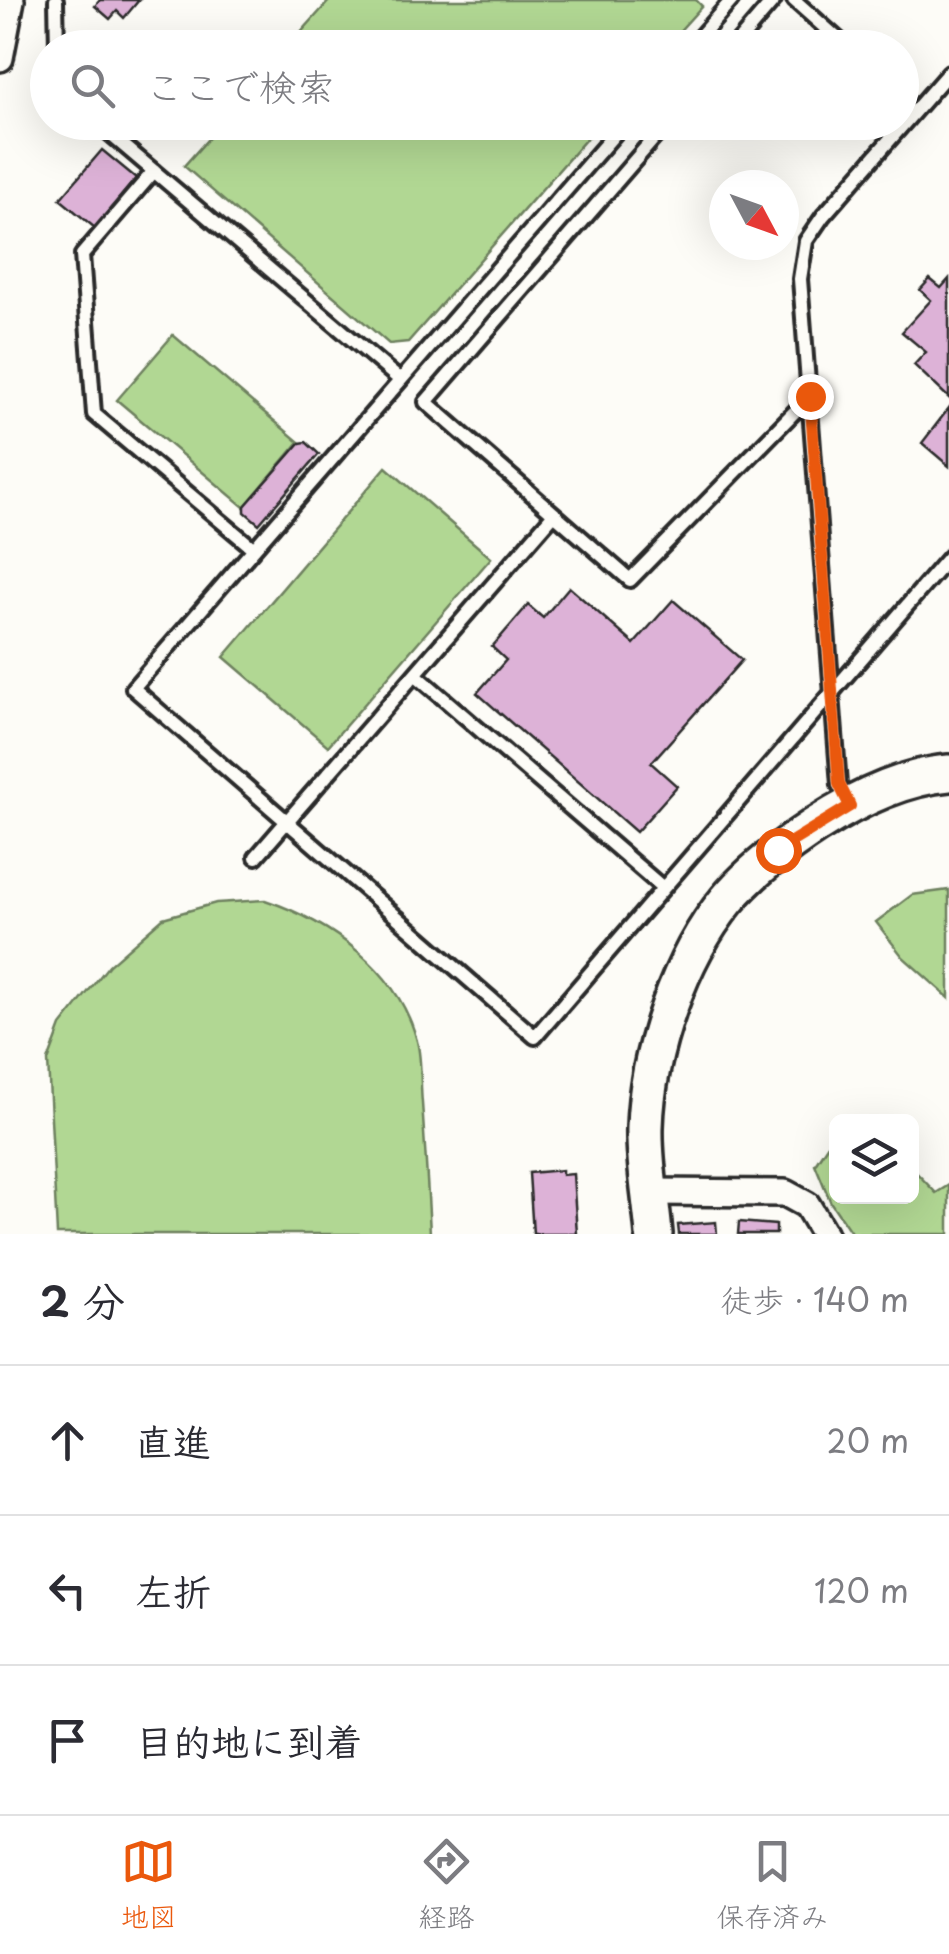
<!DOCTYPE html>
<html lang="ja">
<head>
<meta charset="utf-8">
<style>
	:root { --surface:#fff; --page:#f2f2f3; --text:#2b2b33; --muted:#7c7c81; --line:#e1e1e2; --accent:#ea580c }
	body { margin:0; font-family:"Playpen Sans","Klee One",sans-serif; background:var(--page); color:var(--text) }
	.controls { position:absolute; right:30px; bottom:30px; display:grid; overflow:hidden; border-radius:15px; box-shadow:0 10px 40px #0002 }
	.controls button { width:90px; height:90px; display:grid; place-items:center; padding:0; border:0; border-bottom:2px solid var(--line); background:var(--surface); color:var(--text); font:50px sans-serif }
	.compass { position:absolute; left:709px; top:170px; width:90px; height:90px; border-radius:50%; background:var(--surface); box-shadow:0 10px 40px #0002; rotate:131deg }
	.stop { position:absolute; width:30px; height:30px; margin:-22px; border:8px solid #ea580c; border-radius:50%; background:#fff }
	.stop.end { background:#ea580c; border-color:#fff; box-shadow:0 2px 10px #0008 }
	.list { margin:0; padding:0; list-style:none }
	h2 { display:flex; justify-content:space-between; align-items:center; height:130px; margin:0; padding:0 40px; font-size:42px }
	h2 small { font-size:32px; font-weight:400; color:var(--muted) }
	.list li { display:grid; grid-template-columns:65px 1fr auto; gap:30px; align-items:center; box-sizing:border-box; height:150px; padding:0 40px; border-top:2px solid var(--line) }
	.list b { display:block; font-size:38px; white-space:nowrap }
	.list em { font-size:32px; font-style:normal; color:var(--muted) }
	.icon { flex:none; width:55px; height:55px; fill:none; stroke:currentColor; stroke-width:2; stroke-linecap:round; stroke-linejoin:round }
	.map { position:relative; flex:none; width:949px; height:1234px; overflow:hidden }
	.search { position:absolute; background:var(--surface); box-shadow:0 10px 40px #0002; left:30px; right:30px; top:30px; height:110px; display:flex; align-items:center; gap:25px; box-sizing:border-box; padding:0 35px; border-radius:55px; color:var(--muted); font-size:38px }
	.sheet { height:580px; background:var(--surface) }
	nav { display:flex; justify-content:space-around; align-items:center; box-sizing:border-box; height:140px; border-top:2px solid var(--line); background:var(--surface); font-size:28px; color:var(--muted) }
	nav a { display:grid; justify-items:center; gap:5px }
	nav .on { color:var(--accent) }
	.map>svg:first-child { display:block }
	.green { fill:#b1d793; stroke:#6e815f; stroke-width:2.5 }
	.building { fill:#ddb2d7; stroke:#2b2b2b; stroke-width:2.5 }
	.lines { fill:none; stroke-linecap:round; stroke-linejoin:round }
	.lane-casing { stroke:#2b2b2b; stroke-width:20 }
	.street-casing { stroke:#2b2b2b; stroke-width:32 }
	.secondary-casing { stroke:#2b2b2b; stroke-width:42 }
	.lane { stroke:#fdfcf7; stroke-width:12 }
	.street { stroke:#fdfcf7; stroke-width:25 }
	.secondary { stroke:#fdfcf7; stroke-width:35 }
	.route { stroke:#ea580c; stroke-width:12 }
</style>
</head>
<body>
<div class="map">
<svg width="949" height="1234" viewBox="0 0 949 1234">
	<rect width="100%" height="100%" fill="#fdfcf7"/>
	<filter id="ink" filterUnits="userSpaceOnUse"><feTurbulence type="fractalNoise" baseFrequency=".01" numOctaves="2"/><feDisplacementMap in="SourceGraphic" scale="20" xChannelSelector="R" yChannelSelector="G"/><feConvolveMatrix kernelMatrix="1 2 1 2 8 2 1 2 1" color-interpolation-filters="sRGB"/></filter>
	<g filter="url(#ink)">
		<path class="green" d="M330,0h366l6,6 -37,41h-377z
			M222,123v-1l378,1 -192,219 -19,2 -205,-178z
			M173,335l126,107 -55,65 -127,-107z
			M386,467l105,91 -163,188 -104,-89z
			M949,890v108l-46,-41 -27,-35 36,-27z
			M265,900c65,22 134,70 152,141 5,19 3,42 5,62 3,44 6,87 8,131h-373l-9,-173 13,-35 48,-61 54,-47 53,-15z
			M836,1132v64h76v-28l24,25 13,-8v49h-97l-21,-31 -16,-39z"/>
		<path class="building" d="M100,0h39l-15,18 -7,-7 -7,8 -15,-13z
			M102,150l34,28 -41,50 -35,-29z
			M930,279l11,9 8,-9v119l-35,-33 12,-13 -24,-20 29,-32 -11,-10z
			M949,408v58l-27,-23z
			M306,442l13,12 -60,70 -14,-12v-6l55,-63z
			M569,587l65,57 39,-44 69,60 -91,103 26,23 -41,46 -159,-139 29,-33 -14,-13 36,-42 15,13z
			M562,1170v5l11,-1 4,60h-44l-4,-61z
			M716,1222l1,12h-38l-1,-9z
			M739,1222l37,3v9h-38z"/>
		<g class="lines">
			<g class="lane-casing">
				<path id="lane" d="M56,0l1,48
					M794,0l54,48
					M690,48l42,-48
					M733,48l41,-48
					M96,122l304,258
					M625,122l-492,566 402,349 414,-480
					M668,122l-242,280 204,178 180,-184
					M154,171l-72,84 12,159 160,135
					M415,674l248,214
					M849,804l-10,-19 -39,-506 6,-38 17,-25 126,-144
					M256,857l298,-343"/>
			</g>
			<g class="street-casing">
				<path id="street" d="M0,58l11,-58
					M651,1192l134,1 22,12 17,29"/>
			</g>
			<g class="secondary-casing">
				<path id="secondary" d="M654,1234c-3,-35 -10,-72 -9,-107 2,-74 35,-170 82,-227 25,-30 56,-53 88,-74 39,-25 87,-49 134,-53"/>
			</g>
			<use href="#lane" class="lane"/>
			<use href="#street" class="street"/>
			<use href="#secondary" class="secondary"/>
		</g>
	</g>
	<g class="lines" filter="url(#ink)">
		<path class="route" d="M778,850l72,-44 -11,-22 -29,-388"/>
	</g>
</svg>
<div class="controls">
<button><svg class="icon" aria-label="layers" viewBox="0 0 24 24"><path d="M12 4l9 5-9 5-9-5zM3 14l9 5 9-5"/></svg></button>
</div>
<svg class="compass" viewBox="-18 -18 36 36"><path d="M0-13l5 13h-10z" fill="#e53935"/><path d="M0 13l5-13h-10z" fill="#7c7c81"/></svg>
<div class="stop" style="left:778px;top:850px"></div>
<div class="stop end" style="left:810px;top:396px"></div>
<div class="search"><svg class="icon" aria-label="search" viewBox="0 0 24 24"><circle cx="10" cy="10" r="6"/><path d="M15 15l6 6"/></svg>ここで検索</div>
</div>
<section class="sheet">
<h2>2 分<small>徒歩 · 140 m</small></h2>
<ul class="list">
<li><svg class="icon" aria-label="ahead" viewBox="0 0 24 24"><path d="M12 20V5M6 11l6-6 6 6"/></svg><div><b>直進</b></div><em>20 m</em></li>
<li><svg class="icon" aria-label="left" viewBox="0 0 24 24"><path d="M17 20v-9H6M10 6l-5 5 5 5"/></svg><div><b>左折</b></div><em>120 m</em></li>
<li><svg class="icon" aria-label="arrive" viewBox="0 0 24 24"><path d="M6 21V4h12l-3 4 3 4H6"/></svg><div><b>目的地に到着</b></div></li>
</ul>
</section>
<nav>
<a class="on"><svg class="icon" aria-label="map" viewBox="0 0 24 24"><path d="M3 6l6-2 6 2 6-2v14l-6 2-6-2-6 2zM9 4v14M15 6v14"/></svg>地図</a>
<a><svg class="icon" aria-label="directions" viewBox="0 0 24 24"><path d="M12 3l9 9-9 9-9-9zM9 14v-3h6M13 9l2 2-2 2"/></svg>経路</a>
<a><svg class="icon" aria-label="saved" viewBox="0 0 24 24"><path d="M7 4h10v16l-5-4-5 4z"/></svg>保存済み</a>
</nav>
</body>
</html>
